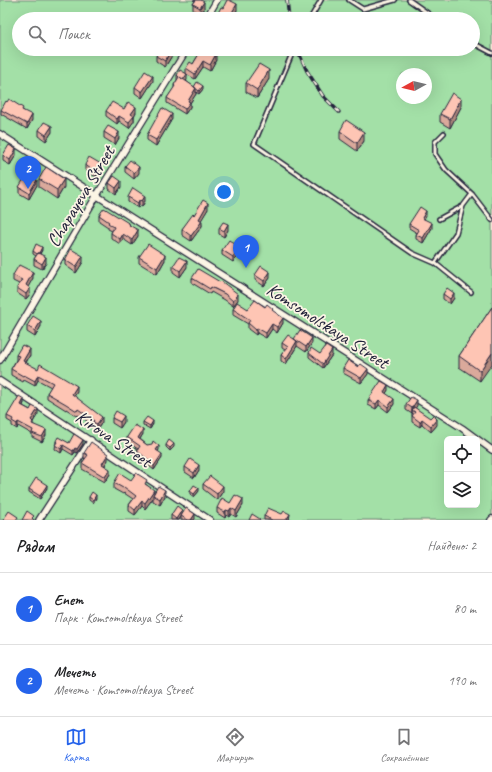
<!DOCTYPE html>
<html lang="ru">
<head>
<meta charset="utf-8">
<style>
	:root { --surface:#fff; --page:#f6f6f6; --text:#202124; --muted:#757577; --line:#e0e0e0; --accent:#2563eb }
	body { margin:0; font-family:Caveat,sans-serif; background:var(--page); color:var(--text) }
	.controls { position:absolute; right:12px; bottom:12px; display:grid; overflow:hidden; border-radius:6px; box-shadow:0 4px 16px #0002 }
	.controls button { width:36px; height:36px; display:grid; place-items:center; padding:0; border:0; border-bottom:1px solid var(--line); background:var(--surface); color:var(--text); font:20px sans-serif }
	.compass { position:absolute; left:396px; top:68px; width:36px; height:36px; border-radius:50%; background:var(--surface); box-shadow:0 4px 16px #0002; rotate:262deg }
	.you { position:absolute; left:224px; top:192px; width:14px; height:14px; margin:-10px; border:3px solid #fff; border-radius:50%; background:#1a73e8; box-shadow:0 0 0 6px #1a73e833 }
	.badge { display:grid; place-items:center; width:26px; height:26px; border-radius:50%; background:var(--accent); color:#fff; font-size:13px; font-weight:700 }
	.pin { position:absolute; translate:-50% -33px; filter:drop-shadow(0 1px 2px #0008) }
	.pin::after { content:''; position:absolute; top:21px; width:14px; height:12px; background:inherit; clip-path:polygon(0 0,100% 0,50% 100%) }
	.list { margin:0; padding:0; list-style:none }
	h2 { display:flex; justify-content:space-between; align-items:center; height:52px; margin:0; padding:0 16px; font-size:17px }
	h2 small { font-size:13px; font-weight:400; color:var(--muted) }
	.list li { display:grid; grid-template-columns:26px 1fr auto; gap:12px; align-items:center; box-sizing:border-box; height:72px; padding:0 16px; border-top:1px solid var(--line) }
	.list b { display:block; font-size:15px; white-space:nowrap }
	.list p { margin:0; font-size:13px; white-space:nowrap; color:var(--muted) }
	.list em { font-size:13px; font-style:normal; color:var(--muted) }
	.icon { flex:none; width:22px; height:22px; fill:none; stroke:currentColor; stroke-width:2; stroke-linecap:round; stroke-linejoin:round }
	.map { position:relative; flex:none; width:492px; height:520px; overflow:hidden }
	.search { position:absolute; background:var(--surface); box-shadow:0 4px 16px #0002; left:12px; right:12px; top:12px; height:44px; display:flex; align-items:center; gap:10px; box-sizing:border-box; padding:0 14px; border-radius:22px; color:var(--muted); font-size:15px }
	.sheet { height:196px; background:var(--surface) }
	nav { display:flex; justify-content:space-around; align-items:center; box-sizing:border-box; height:56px; border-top:1px solid var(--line); background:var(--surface); font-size:11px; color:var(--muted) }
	nav a { display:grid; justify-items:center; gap:2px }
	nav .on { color:var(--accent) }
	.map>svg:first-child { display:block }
	.green { fill:#a3e0a7; stroke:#628171; fill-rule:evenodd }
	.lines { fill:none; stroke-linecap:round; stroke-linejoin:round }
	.service-casing { stroke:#22223b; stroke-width:6 }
	.minor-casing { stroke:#22223b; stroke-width:8 }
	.service { stroke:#fcf5e5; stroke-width:3 }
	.minor { stroke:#fcf5e5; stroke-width:5.5 }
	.rail-casing { stroke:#22223b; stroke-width:3.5 }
	.rail { stroke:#fcf5e5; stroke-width:2; stroke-dasharray:6; stroke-linecap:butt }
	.wall { fill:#daa99b; stroke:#22223b }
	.shaded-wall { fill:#b28a7e; stroke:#22223b }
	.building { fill:#fec5b4; stroke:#22223b }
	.labels { text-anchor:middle; stroke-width:3.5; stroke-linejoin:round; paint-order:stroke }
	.street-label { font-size:19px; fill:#22223b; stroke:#fcf5e5 }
</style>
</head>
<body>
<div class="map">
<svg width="492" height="520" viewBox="0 0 492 520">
	<rect width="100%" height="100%" fill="#fcebdb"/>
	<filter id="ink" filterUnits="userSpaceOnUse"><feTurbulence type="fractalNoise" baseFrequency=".025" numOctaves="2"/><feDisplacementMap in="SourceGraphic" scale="8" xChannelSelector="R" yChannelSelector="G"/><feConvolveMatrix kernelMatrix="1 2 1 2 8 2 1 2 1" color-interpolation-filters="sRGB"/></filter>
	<g filter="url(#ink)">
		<path class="green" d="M0,0h492v520h-492zM19,19h454v30h-454zM402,74h24v24h-24zM447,439h30v66h-30z"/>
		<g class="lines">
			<g class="service-casing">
				<path id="service" d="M349,0l14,9 32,-9
					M409,0l27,19
					M310,19l11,-19
					M473,43l19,10
					M294,49l-40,95 158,109 23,10
					M444,133l-9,9v12l11,16 26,24 20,26
					M439,219l24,-13
					M471,292l-36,-29 21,-30 7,-27 9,-12"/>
			</g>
			<g class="minor-casing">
				<path id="minor" d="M206,19l11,-19
					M0,134l462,294 15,11
					M0,360l97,-165 90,-146
					M0,381l210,139
					M477,439l15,11
					M39,520l52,-80
					M491,520l1,-1"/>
			</g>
			<use href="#service" class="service"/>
			<use href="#minor" class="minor"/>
			<g class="rail-casing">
				<path id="rail" d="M287,0l2,19
					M297,49l10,22 16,25 16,16"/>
			</g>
			<use href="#rail" class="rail"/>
		</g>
		<path class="wall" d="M193,0h8l3,8 -4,6 -7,-4v-6l2,-3z
			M223,8l14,2 -5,9h-15v-4z
			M161,49h15l-11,18 -9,-6v-5z
			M202,49l14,11 -6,11 -7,-4 -8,12 -9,-5v-6l7,-4z
			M177,75l10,5 -1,1 8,6 9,2 -4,5 -3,-2v2l-6,9v4l-5,7 -18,-11v-5l7,-10v-3l3,-5z
			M269,79l-12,19 -11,-6v-9z
			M153,81l-11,17 -7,-5v-6z
			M461,107l-11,21 -10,-6v-8z
			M124,109l12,3 -2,4v5l-5,7 -10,-7 -2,3 -11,-8v-5z
			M1,110h22l9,10 -5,9 -26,-15z
			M172,119l-16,27 -9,-6v-5z
			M39,130l13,2 -6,9 -7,-5z
			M340,131l24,10 -7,10 -17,-12z
			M104,132l15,6 -4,7 -11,-7z
			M3,155h13l-6,10 -7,-4z
			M85,165l16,5 -5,7 -11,-7z
			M125,166l14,7 -5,6 -9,-7z
			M39,179l25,8 -7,12 -18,-12z
			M109,183l12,4 -5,7 -7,-5z
			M37,185l-8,14 -10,-6v-6z
			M128,197l17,4 -3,6 -3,-2 -1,3 -10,-6z
			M208,209l-7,11 1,6 -11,15 -9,-6v-6l12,-14z
			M99,215l31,10 8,11 -6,9 -9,-6 -3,5 -9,-6v-5l1,-2 -4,-2v-2l-9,-6z
			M426,215l-2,4 8,9 -9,15 -7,-4v-4l1,-2 -8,-5v-4z
			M219,228l9,2 -4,7 -5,-3z
			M42,250l-2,4 6,9 -4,6 -8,-4v-6l2,-3 -3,-2v-3z
			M222,250l17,3 -6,9 -11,-7z
			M139,257l26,3 -8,14 -18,-11z
			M65,260l18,2 -7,11 -11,-8z
			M173,266l14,1 -7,10 -7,-5z
			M13,275l20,3 -5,8 2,8 -4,5 -9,-6v-5l2,-4 -6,-3z
			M255,275l15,3 -6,8 -9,-6z
			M192,278l46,22 -5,6 -8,-6 -14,-8 -1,2 -18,-11z
			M443,294l11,4 -4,6 -7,-5z
			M265,307l8,4 10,12 -6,10 -5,-4 -6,9 -9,-5 -1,2 -8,-6v-5l-15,-9v-6h15z
			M492,307l-12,74 -21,-14v-11z
			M27,326h14l-6,11 -8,-5z
			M294,339l18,4 -6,9 -9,-6 -11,18 -5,-3v-6l4,-5 -3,-2v-5z
			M309,353l11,1 12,1 -9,13 -14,-11z
			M16,355h14l-4,8 51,29 -3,4 28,26 -5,8 -4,-3v-2l-15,-10 -1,1 -11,-7v1l-19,-12v-5l4,-6 -13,-7 -3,6 -11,-6 -1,2 -12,-7v-6l5,-9z
			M343,368l25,6 -7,9 -18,-10z
			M388,390l-2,3 8,11 -6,8 -9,-7 -3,4 -8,-4v-5z
			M24,403l-1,3 15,8 -5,8v2l13,11 -4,7 -10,-5v-3l-14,-8 -1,3 -5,-3v-3l-5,-3v-4z
			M406,404l11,2 -2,2 22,17 -6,7 -9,-8 -2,3 -8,-5v-9v1l-6,-4z
			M112,418l12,4 -4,6 -8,-5z
			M143,422l10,2 -3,5 -7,-4z
			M143,434l-3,5 7,6 12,5 -1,1 4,7 -8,12 -5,-4v-1l-12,-9v-5l1,-2 -11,-7v-5z
			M56,441l13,2 14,1 -6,9 -2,-1 -2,3 -10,-6 -2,4 -6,-4z
			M166,445l8,2 -4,4 -4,-4z
			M84,453l24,7 -3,5 5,9 -5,8 -23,-13v-6l3,-4 -1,-1z
			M185,467l14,3 -5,8 -9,-6z
			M131,480l16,5 7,7 11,4 -5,9 -7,-4v-3l-8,11 -3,-3 -7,9 -6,-4v-6l4,-6 -9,-6 -1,1 -9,-5v-6z
			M203,484l20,7 -6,9 -14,-11z
			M47,488l-7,11 -11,-7v-3z
			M190,491h9l-5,6 -4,-3z
			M89,497l7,1 -3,5 -4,-3z
			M230,503l13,2 -7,12 -5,-3 -2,3 -3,-2 -1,3 -8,-5v-5z
			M171,515h11l13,4 -1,1h-13v-4l-2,4h-8z
			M264,516l26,3 -1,1h-25z"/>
		<path class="shaded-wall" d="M204,2v6l-4,6v-6z
			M237,4v6l-5,9h-4z
			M172,49h4l-11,18v-6z
			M216,54v6l-6,11v-6z
			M203,61v6l-8,12v-5z
			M269,70v9l-12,19v-8z
			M187,74v6l-4,5v-5z
			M153,76v5l-11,17v-6z
			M203,86v3l-4,5v-3z
			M196,88v6l-6,9v4l-5,7v-5l3,-8z
			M461,99v8l-11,21v-9z
			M136,107v5l-2,4v5l-5,7v-6l2,-8z
			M172,114v5l-16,27v-6z
			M32,115v5l-5,9v-5z
			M119,116v5l-2,3v-5z
			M52,126v6l-6,9v-6z
			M119,132v6l-4,7v-6z
			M364,132v9l-7,10v-8z
			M16,149v6l-6,10v-5z
			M101,164v6l-5,7v-5z
			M139,167v6l-5,6v-6z
			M64,179v8l-7,12v-9z
			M37,180v5l-8,14v-6z
			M121,181v6l-5,7v-6z
			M145,196v5l-3,6v-6z
			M139,200v5l-1,3v-5z
			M208,203v6l-9,15v-5z
			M426,211v4l-4,7v-4z
			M202,221v5l-11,15v-5z
			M432,223v5l-9,15v-5z
			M228,224v6l-4,7v-6z
			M138,230v6l-6,9v-5z
			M123,234v5l-3,5v-5z
			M42,247v3l-4,7v-3z
			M239,247v6l-6,9v-5z
			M165,255v5l-8,14v-6z
			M83,256v6l-7,11v-6z
			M46,257v6l-4,6v-5z
			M187,261v6l-7,10v-6z
			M33,272v6l-7,13v-6z
			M270,272v6l-6,8v-5z
			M30,288v6l-4,5v-5z
			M454,293v5l-4,6v-5z
			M238,294v6l-5,6v-5z
			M283,318v5l-6,10v-6z
			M41,321v5l-6,11v-6z
			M272,324v5l-6,9v-5z
			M257,328v5l-1,2v-5z
			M312,338v5l-6,9v-5z
			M297,341v5l-11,18v-5z
			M30,349v6l-7,12v-6z
			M332,350v5l-9,13v-4z
			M492,353v11l-12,17v-10z
			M368,369v5l-7,9v-5z
			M38,375v5l-3,6v-5z
			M388,385v5l-4,7v-5z
			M77,386v6l-5,8v-6z
			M24,399v4l-3,6v-4z
			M394,399v5l-6,8v-5z
			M379,400v5l-3,4v-5z
			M417,400v6l-4,5 -1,-1v4v-6z
			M38,409v5l-7,11v-5z
			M124,416v6l-4,6v-6z
			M102,417v5l-5,8v-6z
			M422,419v5l-2,3v-5z
			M437,419v6l-6,7v-6z
			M153,421v3l-3,5v-3z
			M18,422v4l-1,3v-5z
			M46,430v5l-4,7v-5z
			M143,430v4l-5,8v-4z
			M83,440v4l-6,9v-4z
			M174,444v3l-4,4v-3z
			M63,445v4l-2,4v-4z
			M159,446v4l-3,4v-4z
			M75,448v4l-2,3v-4z
			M108,454v6l-6,9v-5z
			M162,454v4l-8,12v-4z
			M199,465v5l-5,8v-5z
			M110,469v5l-5,8v-5z
			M47,485v3l-7,11v-3z
			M223,486v5l-6,9v-6z
			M199,488v3l-5,6v-3z
			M154,490v6l-1,-1v3l-8,11v-6z
			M165,490v6l-5,9v-6z
			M96,495v3l-3,5v-3z
			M243,499v6l-7,12v-6z
			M142,501v5l-7,9v-5z
			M231,508v6l-2,3v-6z
			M182,510v5l-3,5h-3v-1z
			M226,510v5l-1,3v-6z
			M195,514v5l-1,1h-3z
			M290,514l-1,6h-3z"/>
		<path class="building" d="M196,0h5l3,2 -4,6 -7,-4z
			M227,0h2l8,4 -9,15h-7l1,-1 -5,-3 4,-8 2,1z
			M161,49h11l-7,12 -9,-5z
			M202,49h6l8,5 -6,11 -7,-4 -8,13 -9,-6 4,-6 3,2z
			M259,64l10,6 -12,20 -11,-7z
			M180,70l7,4 -4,6 -3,-3 16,11 -8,13 2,1 -5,7 -18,-11 8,-12 -1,-1 5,-8 -2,-2z
			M145,71l8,5 -11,16 -7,-5z
			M197,82l6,4 -4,5 -5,-4z
			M452,93l9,6 -11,20 -10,-5z
			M9,99l14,9 -1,2 10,5 -5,9 -26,-14 5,-9 1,1z
			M112,102l12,7 4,-7 8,5 -5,7 3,2 -5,6 -10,-6 -2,3 -11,-8z
			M162,108l10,6 -16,26 -9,-5z
			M346,120l18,12 -7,11 -17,-12z
			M44,122l8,4 -6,9 -7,-5z
			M108,126l11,6 -4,7 -11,-7z
			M9,145l7,4 -6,11 -7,-5z
			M89,157l12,7 -5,8 -11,-7z
			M130,160l9,7 -5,6 -9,-7z
			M46,167l18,12 -7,11 -18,-11z
			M27,174l10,6 -8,13 -10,-6z
			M114,176l7,5 -5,7 -7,-5z
			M133,188l12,8 -3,5 -3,-1 -1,3 -10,-6z
			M203,200l5,3 -9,16 3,2 -11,15 -9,-7 11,-15 1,1z
			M420,207l6,4 -4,7 10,5 -9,15 -7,-3 3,-5 -10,-6z
			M104,208l26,16 -1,1 9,5 -6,10 -9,-6 -3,5 -9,-6 3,-6 -6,-4 1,-1 -10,-7z
			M223,222l5,2 -4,7 -5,-3z
			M229,240l10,7 -6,10 -11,-7z
			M36,244l6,3 -3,6h-1l-1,1 -4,-3z
			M148,244l17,11 -8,13 -18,-11z
			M71,249l12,7 -7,11 -11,-7z
			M38,253l8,4 -4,7 -8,-5z
			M179,257l8,4 -7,10 -7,-5z
			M19,265l14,7 -7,13 4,3 -4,6 -9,-6 5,-8 -9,-5z
			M261,266l9,6 -6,9 -9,-6z
			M198,269l22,13 1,-1 17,13 -5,7 -8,-7 -14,-7 -1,2 -18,-11z
			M447,288l7,5 -4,6 -7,-5z
			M255,300l10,7 2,-3 6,5 -1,1 11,8 -6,9 -5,-3 -6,9 -9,-5 -1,2 -8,-7 2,-3 -17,-11 4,-7 11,7z
			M492,307v46l-12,18 -21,-15z
			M33,316l8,5 -6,10 -8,-5z
			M300,330l12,8 -6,9 -12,-8z
			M288,335l9,6 -11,18 -5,-4 7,-8 -6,-4z
			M22,345l8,4 -7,12 15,8 2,-5 37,22 -5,8 30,23 -5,7 -4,-2 1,-2 -16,-11 -1,2 -11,-7 -19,-11 6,-10 -15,-8 -3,6 -11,-6 -1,1 -12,-7 8,-13 -3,-1z
			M326,346l6,4 -9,14 -14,-11 2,-5 9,6z
			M348,360l10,7 3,-3 7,5 -7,9 -18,-10z
			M381,381l7,4 -4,7 10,7 -6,8 -9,-7 -3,4 -8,-4z
			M19,396l5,3 -3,6 9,5 2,-4 6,3 -7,11 2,2 -1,2 14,6 -4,7 -10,-4 1,-3 -15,-8 -1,2 -5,-3 1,-2 -6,-3z
			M411,397l6,3 -5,8 -6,-4z
			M414,407l16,11 3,-3 4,4 -6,7 -9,-7 -2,3 -8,-6 3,-4 -3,-2z
			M116,411l8,5 -4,6 -8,-4z
			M147,417l6,4 -3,5 -7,-4z
			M135,425l8,5 -5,8 9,7 5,-1 1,-3 6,5 -3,4 6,4 -8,12 -5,-4 1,-1 -13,-10 3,-5 -13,-9z
			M74,434l9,6 -6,9 -2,-1 -2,3 -10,-6 -2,4 -6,-4 2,-3 -1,-1 2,-4 11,6z
			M169,440l5,4 -4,4 -4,-3z
			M91,442l17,12 -6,10 8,5 -5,8 -23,-14 6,-8 -4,-2z
			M190,459l9,6 -5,8 -9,-6z
			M120,473l11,7 5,-7 11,7 -2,4 9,6 -9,13 -3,-2 -7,9 -6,-5 7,-9 -12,-9 -1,1 -9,-5z
			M210,476l13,10 -6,8 -14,-10z
			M36,478l11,7 -7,11 -11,-7z
			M194,485l5,3 -5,6 -4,-3z
			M158,486l7,4 -5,9 -7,-4z
			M92,492l4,3 -3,5 -4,-3z
			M235,495l8,4 -7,12 -5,-3 -2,3 -3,-1 -1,2 -8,-4 5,-10 8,5z
			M177,506l5,4 -6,9 -5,-4z
			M186,508l9,6 -4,6h-3l-7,-4z
			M268,508l14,6 2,-3 6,3 -4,6h-14l-8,-4z
			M9,511l9,6 -2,3h-13z
			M27,511l7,5 -2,2 2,2h-12z
			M252,514l8,5 -1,1h-10z"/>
	</g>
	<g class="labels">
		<g class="street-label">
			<text transform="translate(80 196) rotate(-59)" y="7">Chapayeva Street</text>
			<text transform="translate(328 325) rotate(33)" y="7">Komsomolskaya Street</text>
			<text transform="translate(114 438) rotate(34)" y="7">Kirova Street</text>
		</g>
	</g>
</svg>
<div class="controls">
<button><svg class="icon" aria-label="locate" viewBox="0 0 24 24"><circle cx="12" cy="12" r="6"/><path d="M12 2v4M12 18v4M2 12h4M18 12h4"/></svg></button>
<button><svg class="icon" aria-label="layers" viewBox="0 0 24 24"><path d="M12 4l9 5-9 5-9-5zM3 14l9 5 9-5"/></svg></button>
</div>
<svg class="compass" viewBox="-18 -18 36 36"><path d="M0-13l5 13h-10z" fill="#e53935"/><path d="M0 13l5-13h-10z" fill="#757577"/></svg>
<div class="you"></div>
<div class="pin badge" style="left:246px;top:268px">1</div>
<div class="pin badge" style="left:28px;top:189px">2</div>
<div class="search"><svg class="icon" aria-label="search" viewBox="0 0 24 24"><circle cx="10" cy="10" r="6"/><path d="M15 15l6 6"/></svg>Поиск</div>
</div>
<section class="sheet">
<h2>Рядом<small>Найдено: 2</small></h2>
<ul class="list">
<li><span class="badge">1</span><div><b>Enem</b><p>Парк · Komsomolskaya Street</p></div><em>80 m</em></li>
<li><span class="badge">2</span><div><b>Мечеть</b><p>Мечеть · Komsomolskaya Street</p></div><em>190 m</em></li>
</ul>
</section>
<nav>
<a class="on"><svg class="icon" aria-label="map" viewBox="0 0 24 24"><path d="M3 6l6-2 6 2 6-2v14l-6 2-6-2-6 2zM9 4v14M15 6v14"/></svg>Карта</a>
<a><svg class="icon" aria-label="directions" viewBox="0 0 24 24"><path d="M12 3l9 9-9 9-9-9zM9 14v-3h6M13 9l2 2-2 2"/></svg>Маршрут</a>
<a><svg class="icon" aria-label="saved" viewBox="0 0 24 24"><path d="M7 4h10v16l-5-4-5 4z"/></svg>Сохранённые</a>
</nav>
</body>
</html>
